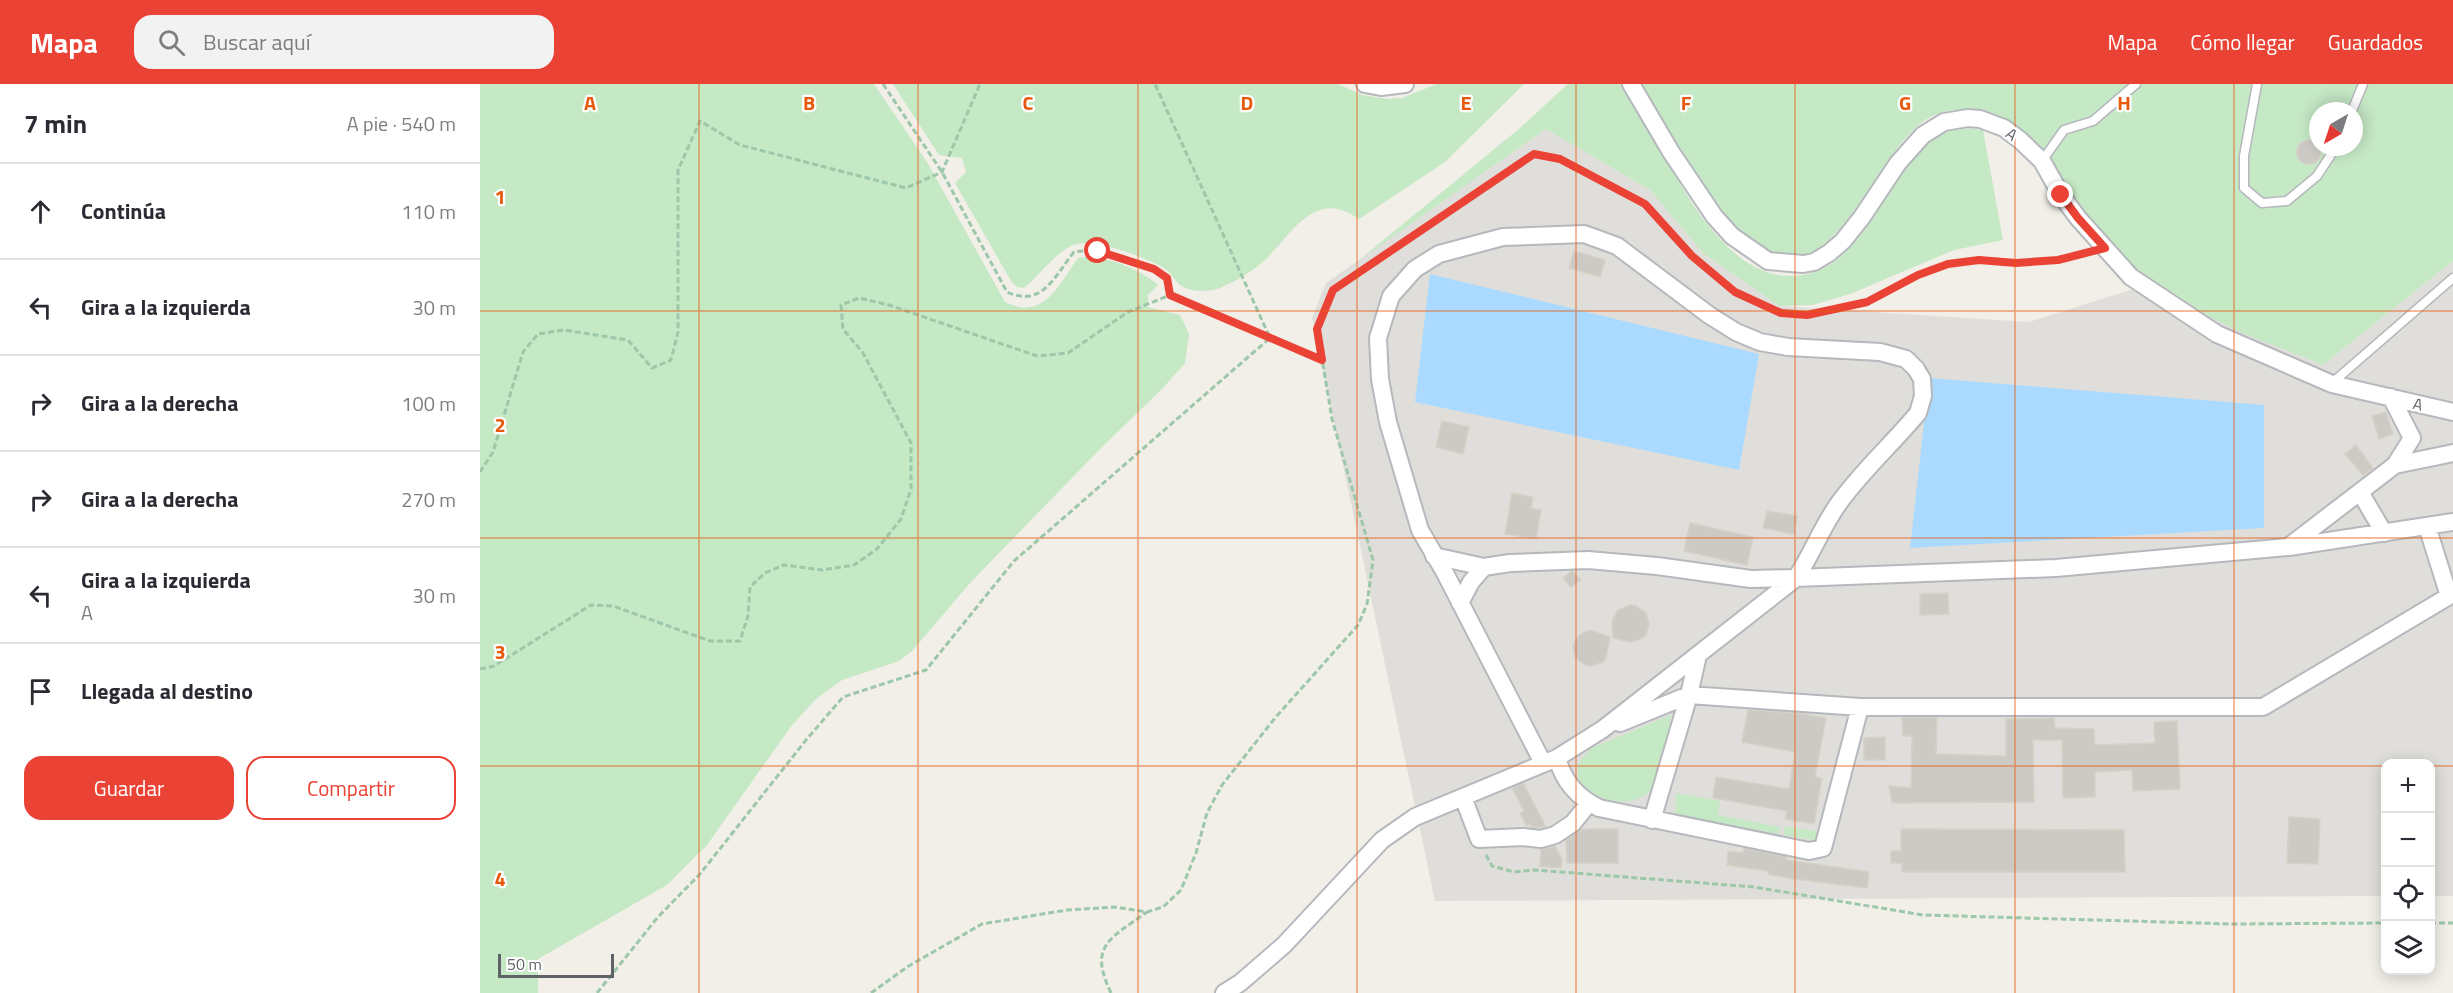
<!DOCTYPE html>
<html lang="es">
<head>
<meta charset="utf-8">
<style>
	:root { --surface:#fff; --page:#f2f2f3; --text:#2b2b33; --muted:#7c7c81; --line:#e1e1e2; --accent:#ea4335 }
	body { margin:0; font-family:"Titillium Web",sans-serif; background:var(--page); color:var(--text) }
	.controls { position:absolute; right:18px; bottom:18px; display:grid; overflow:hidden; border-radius:12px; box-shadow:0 3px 15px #0003 }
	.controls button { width:54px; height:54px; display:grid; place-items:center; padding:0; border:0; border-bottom:2px solid var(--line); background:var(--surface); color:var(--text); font:30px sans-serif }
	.compass { position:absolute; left:1829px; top:18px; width:54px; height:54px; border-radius:50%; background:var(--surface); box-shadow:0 3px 15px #0003; rotate:219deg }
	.scale { position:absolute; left:18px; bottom:15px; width:116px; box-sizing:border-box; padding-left:6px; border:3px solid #5f6368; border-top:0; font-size:16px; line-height:21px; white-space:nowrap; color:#5f6368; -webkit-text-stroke:4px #fff; paint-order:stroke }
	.stop { position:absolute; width:18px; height:18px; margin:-14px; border:4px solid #ea4335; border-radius:50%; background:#fff }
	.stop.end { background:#ea4335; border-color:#fff; box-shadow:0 2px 6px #0008 }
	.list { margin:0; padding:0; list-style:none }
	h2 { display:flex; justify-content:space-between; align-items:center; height:78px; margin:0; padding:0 24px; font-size:26px }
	h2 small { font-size:20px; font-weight:400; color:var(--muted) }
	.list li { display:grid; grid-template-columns:39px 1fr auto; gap:18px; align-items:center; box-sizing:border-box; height:96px; padding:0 24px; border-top:2px solid var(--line) }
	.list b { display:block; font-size:22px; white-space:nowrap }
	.list p { margin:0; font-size:20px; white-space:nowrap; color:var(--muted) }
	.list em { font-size:20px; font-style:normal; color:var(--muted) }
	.actions { display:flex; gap:12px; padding:18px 24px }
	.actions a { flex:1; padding:14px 0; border:2px solid var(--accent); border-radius:18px; text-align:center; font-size:21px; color:var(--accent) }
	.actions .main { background:var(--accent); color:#fff }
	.icon { flex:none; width:33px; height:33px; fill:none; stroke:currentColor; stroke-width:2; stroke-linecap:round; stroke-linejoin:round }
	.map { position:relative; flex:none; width:1973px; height:909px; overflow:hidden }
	header { display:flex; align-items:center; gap:36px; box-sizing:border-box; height:84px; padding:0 30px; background:var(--accent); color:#fff }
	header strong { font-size:28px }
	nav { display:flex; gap:33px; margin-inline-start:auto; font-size:21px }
	.search { width:420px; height:54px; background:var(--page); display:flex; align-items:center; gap:15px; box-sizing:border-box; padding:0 21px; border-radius:18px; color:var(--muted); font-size:22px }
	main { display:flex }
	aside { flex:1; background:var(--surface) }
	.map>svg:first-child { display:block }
	.industrial { fill:#e0deda }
	.green { fill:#c5e8c5; fill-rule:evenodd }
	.water { fill:#aadaff }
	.building { fill:#cccac5; stroke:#d6d1c6; stroke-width:1.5 }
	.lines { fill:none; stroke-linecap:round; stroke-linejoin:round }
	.service-casing { stroke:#b5b8bc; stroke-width:11 }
	.minor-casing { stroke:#b5b8bc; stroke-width:20 }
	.path { stroke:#9cc7a9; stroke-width:3; stroke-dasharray:6 3; stroke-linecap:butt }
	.service { stroke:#fff; stroke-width:8 }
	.minor { stroke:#fff; stroke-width:16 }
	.route { stroke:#ea4335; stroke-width:8 }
	.grid { fill:none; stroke:#e8590c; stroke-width:1.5; stroke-opacity:0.55 }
	.labels { text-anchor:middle; stroke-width:4.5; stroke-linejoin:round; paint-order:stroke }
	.street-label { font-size:16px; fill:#5f6368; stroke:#fff }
	.grid-label { font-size:20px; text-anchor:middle; font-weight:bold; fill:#e8590c; stroke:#fff; stroke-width:4.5; stroke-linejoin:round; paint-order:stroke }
</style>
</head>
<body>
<header>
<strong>Mapa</strong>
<div class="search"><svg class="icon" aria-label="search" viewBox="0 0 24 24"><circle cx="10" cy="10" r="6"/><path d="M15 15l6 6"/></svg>Buscar aquí</div>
<nav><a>Mapa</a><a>Cómo llegar</a><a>Guardados</a></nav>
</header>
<main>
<aside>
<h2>7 min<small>A pie · 540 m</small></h2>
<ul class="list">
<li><svg class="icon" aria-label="ahead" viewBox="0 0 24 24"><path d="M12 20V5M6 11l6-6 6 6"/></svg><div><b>Continúa</b></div><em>110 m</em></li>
<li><svg class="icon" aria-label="left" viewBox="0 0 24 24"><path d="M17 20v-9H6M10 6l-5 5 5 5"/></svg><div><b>Gira a la izquierda</b></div><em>30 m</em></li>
<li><svg class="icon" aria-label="right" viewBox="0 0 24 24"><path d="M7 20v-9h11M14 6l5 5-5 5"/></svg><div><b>Gira a la derecha</b></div><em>100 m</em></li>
<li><svg class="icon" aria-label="right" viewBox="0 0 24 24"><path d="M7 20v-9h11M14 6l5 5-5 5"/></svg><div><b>Gira a la derecha</b></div><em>270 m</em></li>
<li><svg class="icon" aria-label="left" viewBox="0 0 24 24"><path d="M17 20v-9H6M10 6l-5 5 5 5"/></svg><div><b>Gira a la izquierda</b><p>A</p></div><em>30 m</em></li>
<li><svg class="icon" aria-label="arrive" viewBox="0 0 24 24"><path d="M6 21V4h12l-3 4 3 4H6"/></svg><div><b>Llegada al destino</b></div></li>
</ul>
<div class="actions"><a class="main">Guardar</a><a>Compartir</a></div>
</aside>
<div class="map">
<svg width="1973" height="909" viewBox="0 0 1973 909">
	<rect width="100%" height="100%" fill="#f1efe8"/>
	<path class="industrial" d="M1066,45l104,61 53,63 76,53 250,16 127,-40 67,42 100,41 130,-104v635h-22l-1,-132h-44l-1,132 -950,5 -123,-583 14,-35z"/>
	<path class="green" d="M0,0h394l53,78 78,140c39,19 53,-16 73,-44 23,-5 63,12 80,27l-10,10v12l32,8 9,19 -4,29 -23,26 -61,59 -130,134 -59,69 -13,10 -57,19 -25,18 -25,27 -85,120 -40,40 -129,74v34h-58z
		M413,0h445l24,11 26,4 14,-1 35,-14h87l-79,78 -86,57c-48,-35 -71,24 -102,48 -10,7 -28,18 -40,22 -12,3 -31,3 -39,-6 -6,-6 -8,-12 -16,-16 -17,-10 -73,-31 -91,-21 -18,9 -31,29 -47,42l-7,-1 -6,-6 -56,-98 11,-11 -4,-14 -23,-3z
		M1088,0h54c16,28 32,55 48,83 12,19 23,40 37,57 22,27 50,54 87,52 61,-4 83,-72 115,-114 8,-10 17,-23 29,-28 14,-7 30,-6 45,-4l20,110 -49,10 -104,44 -37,11 -34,1 -76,-53 -53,-63 -104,-61 -188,132 162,-133z
		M1162,0h811v177l-130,104c-33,-14 -67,-25 -99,-41 -14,-6 -27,-16 -40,-24 -15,-10 -32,-19 -47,-30 -44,-35 -69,-88 -108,-128 -12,-11 -21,-22 -37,-27 -20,-6 -44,-8 -63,3 -63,35 -97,208 -193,110 -40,-42 -66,-94 -94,-144zM1838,27h36v36h-36z
		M1191,631c-2,14 -5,50 -9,60 -12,27 -42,33 -66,20 -7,-4 -14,-8 -17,-16 -1,-4 -1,-9 -2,-14l14,-17z
		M1196,709l44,8 -2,14 62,12 -2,7 -103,-20z
		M1305,742l34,6 -1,9 -34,-6z"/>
	<path class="water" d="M950,190l329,80 -20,116 -324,-68z
		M1449,294l335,27v123l-354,20z"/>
	<path class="building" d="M1817 68a12 12 0 1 1 24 0a12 12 0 1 1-24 0Z
		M1094,167l31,9 -5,17 -31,-9z
		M1906,328l7,22 -14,5 -7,-23z
		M962,337l27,6 -6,27 -27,-7z
		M1876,361l17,23 -10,7 -18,-21z
		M1032,409l21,4 -2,11 10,2 -5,29 -31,-5z
		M1287,427l30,5 -3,18 -31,-6z
		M1210,439l63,14 -6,28 -63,-14z
		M1092,487l9,9 -10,7 -8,-9z
		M1468,509l1,21 -29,1v-21z
		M1150,521l6,1 10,7 3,11 -3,11 -5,4 -11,3 -17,-4 -1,-17 6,-11z
		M1110,546l20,7 -4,21 -3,4 -12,4 -6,-1 -10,-8 -2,-12 6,-10z
		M1268,626l50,3 28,5 -11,59 7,1 -8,46 -29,-5 2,-8 -74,-13 3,-21 73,12 6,-37 -53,-10z
		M1422,633h35l-1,37 70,2v-37l48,-1 1,10 39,1 1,16 60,-2 -1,-21 23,-1 3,68 -47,2 -1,-21 -37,2v25l-32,1 -1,-58h-29l1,62 -142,1 -3,-17 22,2 1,-52h-9z
		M1405,653v23h-21v-22z
		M1043,699l23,44h-14l-2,-3 -3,2 -7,-13 4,-2 -12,-23z
		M1809,733l31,2 -2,45 -31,-1z
		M1102,745h36v34h-51l-1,-23z
		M1421,745l223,1 1,42h-223v-9h-11v-12h10z
		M1075,762l7,13 -1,9 -21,-2 1,-17z
		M1264,764l43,9 -1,3 83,12 -2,16 -80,-10 -19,-4v-3l-41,-6 1,-14 15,2z"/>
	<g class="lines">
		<g class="service-casing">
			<path id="service" d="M1777,0l-13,72v32l18,15 25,-2 30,-25 19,-29
				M1872,27l11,-27
				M1562,77l22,-31 29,-9 43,-37
				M1852,299l121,-105"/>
		</g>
		<g class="minor-casing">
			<path id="minor" d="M885,0l16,3 24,-3
				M1151,0l40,68 43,64 18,20 36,25 35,3 11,-2 15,-9 14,-12 19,-24 36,-54 25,-28 21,-13 24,-4 12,1 24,9 16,12 22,21 19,34 17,23 53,59 86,57 115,50 121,28
				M1911,313l21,41 -17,27
				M1880,408l24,41
				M1809,463l164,-25
				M954,472l50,11
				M980,519l11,-21 13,-15 26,-4 78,-3 69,6 94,13 45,-1c17,-25 27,-55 46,-79 23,-31 52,-57 76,-86l5,-17 -1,-17 -6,-10 -10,-10 -26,-7 -92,-5 -28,-5 -24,-10 -27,-17 -92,-69 -33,-12 -81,3 -64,17 -24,15 -24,27 -13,42 2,41 8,43 32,108 25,43 98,190
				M1140,639l69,-28 171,12h403l186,-111 -22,-70
				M1077,674c7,24 20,39 42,50l210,43 14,-3 37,-141
				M983,713l16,42 44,-2 18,2 14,-4 18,-12 16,-20
				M1172,736l37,-125 9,-40
				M744,909l16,-10 44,-38 98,-105 33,-23 142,-59 46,-29 193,-151 260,-10 232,-21 107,-82 58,-12"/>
		</g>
		<path class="path" d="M403,0l59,88 65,120c35,16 47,-15 67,-40 27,-5 70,10 93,26l3,17 152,65
			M0,388l13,-20 30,-100 15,-18 26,-4 64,10 24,28 19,-8 7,-28v-162l22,-49 40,24 166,43 36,-16 38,-88
			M0,585l14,-3 97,-61 22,1 97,35h30l8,-25 2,-29 15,-14 19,-8 38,5 32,-5 23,-16 24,-30 10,-30v-46l-48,-90 -20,-24 -2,-24 18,-7 30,7 148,51 31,-3 60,-41 42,-17
			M1006,771l6,11 22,6 21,-2 219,17 169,28 309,9 154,-1
			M1950,839h23
			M117,909l61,-76 42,-43 106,-134 37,-43 83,-27 88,-109 256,-223 -115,-254
			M391,909l36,-26 75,-43 85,-14 48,-3 32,5 16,-5 18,-17 15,-37 11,-40 15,-28 53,-67 83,-93 9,-21 6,-44 -41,-141 -15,-90 16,-39 186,-127 15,-8 26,4 85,45 47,52 43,36 46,21 26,2 60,-13 51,-27 30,-10 31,-5 37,3 42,-3 31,-8
			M631,909c-23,-48 -1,-54 36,-81"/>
		<use href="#service" class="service"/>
		<use href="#minor" class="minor"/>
	</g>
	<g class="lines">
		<path class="route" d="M618,167l56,18 13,9 3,17 152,65 -5,-31 16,-39 201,-136 26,5 85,45 47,52 43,36 46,21 26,2 60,-13 51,-27 30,-11 31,-4 37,3 42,-3 47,-12 -27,-30 -17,-23"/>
	</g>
	<path class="grid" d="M219,0v909M438,0v909M658,0v909M877,0v909M1096,0v909M1315,0v909M1535,0v909M1754,0v909M0,227h1973M0,454h1973M0,682h1906M1950,682h23"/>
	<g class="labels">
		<g class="street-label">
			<text transform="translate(1532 50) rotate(36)" y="6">A</text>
			<text transform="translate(1938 320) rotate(13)" y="6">A</text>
		</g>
	</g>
	<g class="grid-label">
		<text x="110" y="26">A</text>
		<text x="329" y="26">B</text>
		<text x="548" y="26">C</text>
		<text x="767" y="26">D</text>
		<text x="986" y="26">E</text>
		<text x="1206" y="26">F</text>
		<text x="1425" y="26">G</text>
		<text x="1644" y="26">H</text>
		<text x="20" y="120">1</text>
		<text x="20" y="348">2</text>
		<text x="20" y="575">3</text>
		<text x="20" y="802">4</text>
	</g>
</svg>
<div class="controls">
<button>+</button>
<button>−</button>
<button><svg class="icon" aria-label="locate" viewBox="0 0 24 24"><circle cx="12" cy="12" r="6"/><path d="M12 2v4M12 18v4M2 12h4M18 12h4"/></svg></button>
<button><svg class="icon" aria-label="layers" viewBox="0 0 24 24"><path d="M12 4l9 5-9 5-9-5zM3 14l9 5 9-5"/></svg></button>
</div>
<svg class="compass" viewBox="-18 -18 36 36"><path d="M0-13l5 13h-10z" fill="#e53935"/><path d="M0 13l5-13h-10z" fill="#7c7c81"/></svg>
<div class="scale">50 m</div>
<div class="stop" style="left:618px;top:167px"></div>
<div class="stop end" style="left:1581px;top:111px"></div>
</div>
</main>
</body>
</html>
